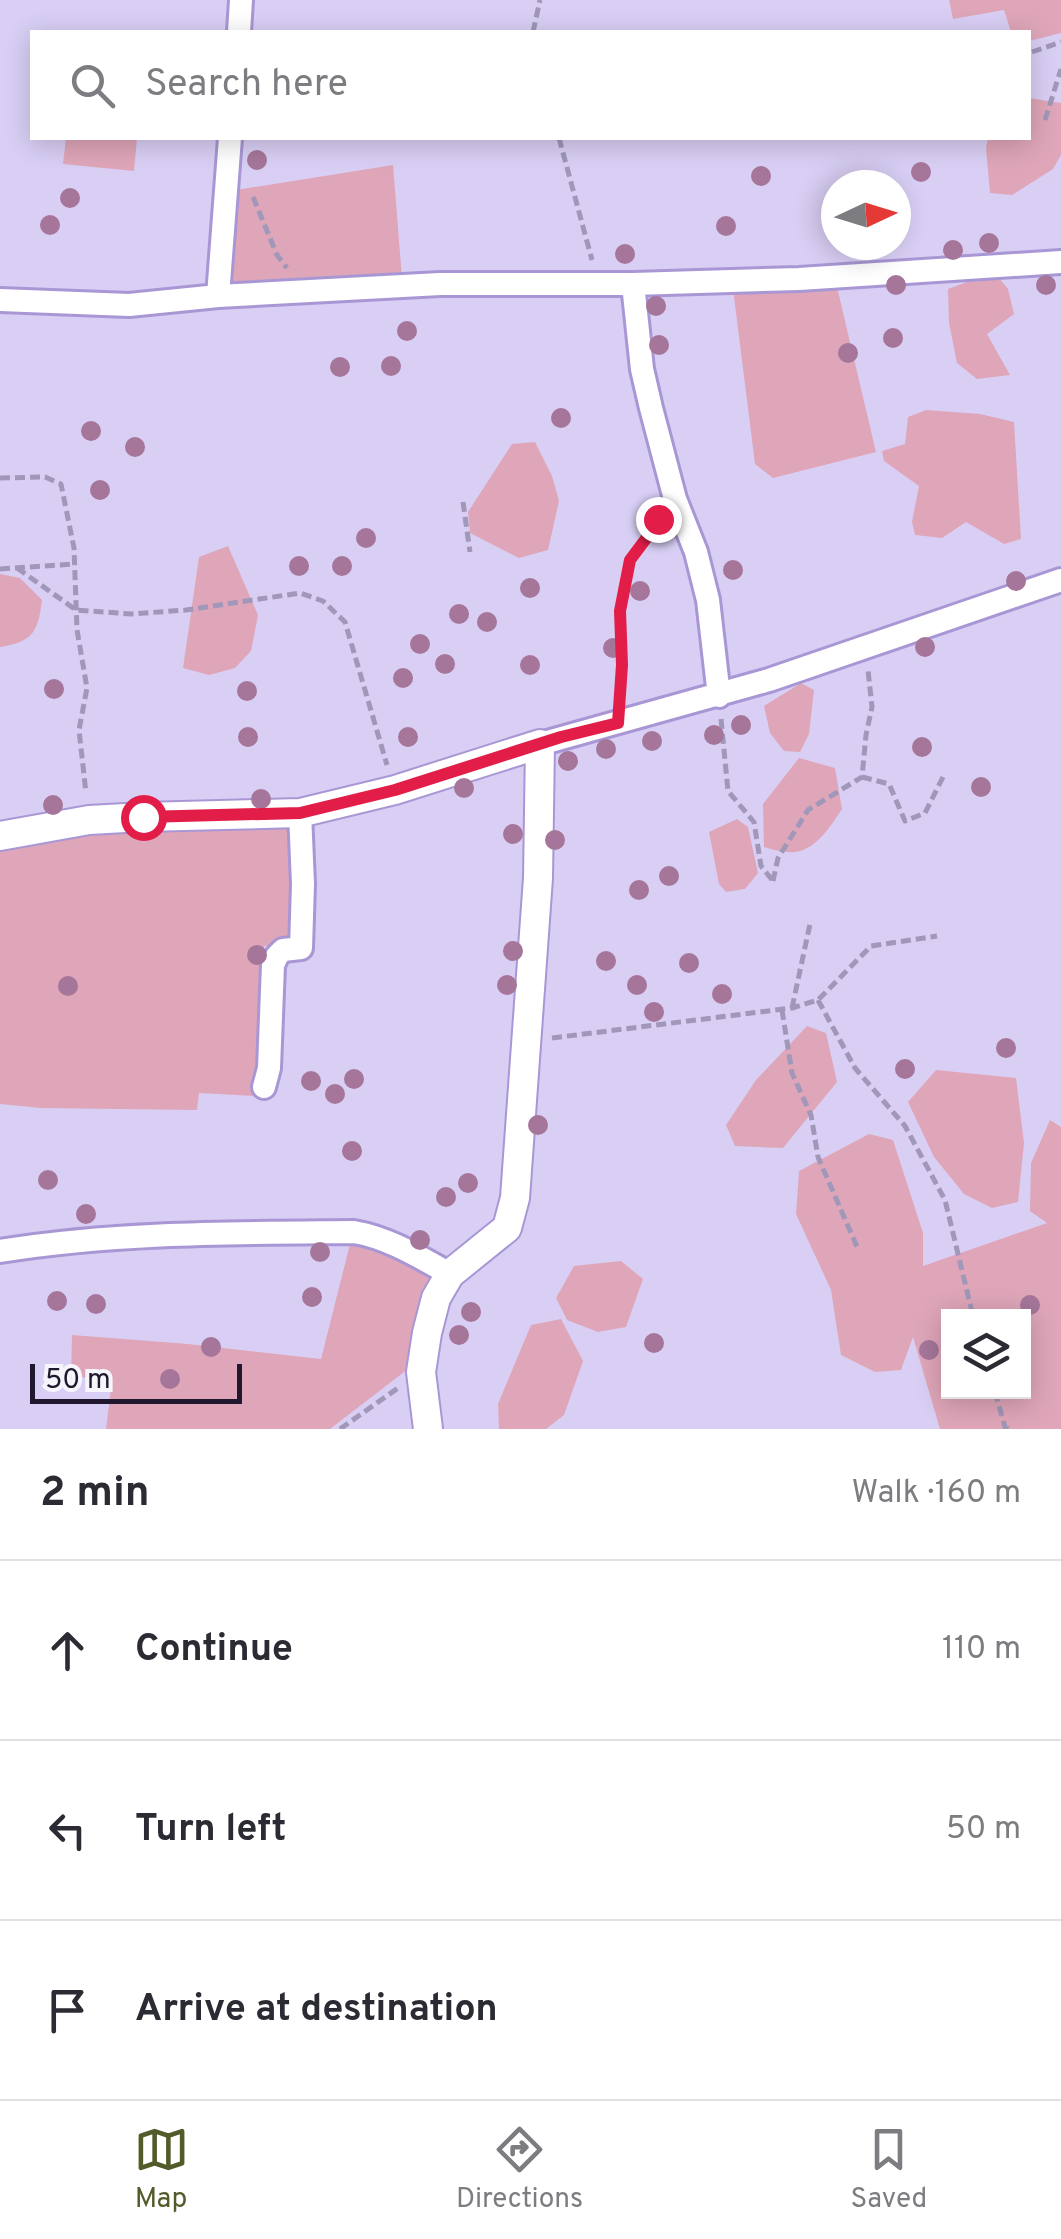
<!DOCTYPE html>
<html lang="en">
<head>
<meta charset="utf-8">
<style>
	:root { --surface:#fff; --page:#f2f2f3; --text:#2b2b33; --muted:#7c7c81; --line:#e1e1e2; --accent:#535b2a }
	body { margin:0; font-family:Overpass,sans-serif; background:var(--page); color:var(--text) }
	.controls { position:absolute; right:30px; bottom:30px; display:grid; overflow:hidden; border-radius:0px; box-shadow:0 5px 25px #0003 }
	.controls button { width:90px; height:90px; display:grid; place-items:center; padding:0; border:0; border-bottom:2px solid var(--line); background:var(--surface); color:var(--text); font:50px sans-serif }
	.compass { position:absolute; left:821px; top:170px; width:90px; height:90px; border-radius:50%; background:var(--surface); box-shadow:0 5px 25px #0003; rotate:86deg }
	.scale { position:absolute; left:30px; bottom:25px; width:212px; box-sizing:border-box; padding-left:10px; border:5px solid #1f182f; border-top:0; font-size:28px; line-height:35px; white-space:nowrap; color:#1f182f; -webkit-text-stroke:8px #f7f5fc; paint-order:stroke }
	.stop { position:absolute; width:30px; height:30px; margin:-22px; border:8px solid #e11d48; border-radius:50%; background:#fff }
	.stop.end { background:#e11d48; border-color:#fff; box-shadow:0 2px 10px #0008 }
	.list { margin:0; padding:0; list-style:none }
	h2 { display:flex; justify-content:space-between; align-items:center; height:130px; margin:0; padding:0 40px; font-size:42px }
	h2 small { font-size:32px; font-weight:400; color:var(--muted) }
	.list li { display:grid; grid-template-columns:65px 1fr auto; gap:30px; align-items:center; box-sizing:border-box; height:180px; padding:0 40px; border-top:2px solid var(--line) }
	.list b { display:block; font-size:38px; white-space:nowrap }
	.list em { font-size:32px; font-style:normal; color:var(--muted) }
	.icon { flex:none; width:55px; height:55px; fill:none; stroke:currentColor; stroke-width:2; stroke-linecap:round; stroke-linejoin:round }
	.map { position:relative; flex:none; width:1061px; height:1429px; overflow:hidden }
	.search { position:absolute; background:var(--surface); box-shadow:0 5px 25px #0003; left:30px; right:30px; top:30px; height:110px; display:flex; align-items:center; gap:25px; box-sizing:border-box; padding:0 35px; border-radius:0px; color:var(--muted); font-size:38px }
	.sheet { height:670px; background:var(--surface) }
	nav { display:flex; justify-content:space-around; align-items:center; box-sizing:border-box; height:140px; border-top:2px solid var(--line); background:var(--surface); font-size:28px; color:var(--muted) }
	nav a { display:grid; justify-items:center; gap:5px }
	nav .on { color:var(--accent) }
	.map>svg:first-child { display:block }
	.green { fill:#dfa6b9; fill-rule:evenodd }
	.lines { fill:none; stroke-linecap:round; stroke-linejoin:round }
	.minor-casing { stroke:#a897d4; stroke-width:28 }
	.tertiary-casing { stroke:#a897d4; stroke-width:32 }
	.path { stroke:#a097b9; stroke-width:5; stroke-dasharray:10 5; stroke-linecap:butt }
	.minor { stroke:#fff; stroke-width:22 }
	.tertiary { stroke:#fff; stroke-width:28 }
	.tree { fill:#a57699 }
	.route { stroke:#e11d48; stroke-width:12 }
</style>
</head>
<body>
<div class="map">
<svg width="1061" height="1429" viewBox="0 0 1061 1429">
	<rect width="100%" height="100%" fill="#d9cff5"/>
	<path class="green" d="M949,0h112v33l-32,8 -1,-9h-17l-7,-22 -51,9z
		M1029,98l32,5v52l-8,14 -41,26 -22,-2 -4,-45 2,-10h40z
		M66,138h71l-3,33 -71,-7z
		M393,165l9,113 -178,8 6,-95z
		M994,272l14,17 6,25 -27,20 23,41 -33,4 -20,-16 -8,-40 -1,-34z
		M837,287l39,165 -103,26 -18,-14 -22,-175z
		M926,410l54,4 34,8 7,117 -17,5 -38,-22 -24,16 -27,-3 -3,-13 7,-36 -35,-25 -2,-10 23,-7 3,-27z
		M535,442l17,34 7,25 -11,49 -29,8 -49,-25 -2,-21 44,-68z
		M228,546l30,69 -7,36 -16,17 -26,7 -26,-7 16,-111z
		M0,574l20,4 22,22c-4,32 -9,42 -42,47z
		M801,683l13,7 -5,44 -9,18 -16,-1 -14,-18 -6,-27z
		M799,758l36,10 7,41c-12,18 -29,46 -54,43 -8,0 -16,-3 -24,-5l-1,-43z
		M737,819l11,8 10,46 -13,16 -19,3 -7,-8 -10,-52z
		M295,825l1,118 -32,3 -1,123 -9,27 -55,-3 -2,17 -156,-2 -41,-4v-256l133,-20z
		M807,1026l19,7 11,49 -54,66 -48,-2 -9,-21 30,-45z
		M936,1070l80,8 8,65 -6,59 -26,6 -28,-14 -30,-37 -26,-55z
		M1050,1120l11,7v302h-121l-27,-92 -12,33 -26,2 -34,-17 -10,-65 -35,-76 3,-43 70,-37 24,6 30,93v33l124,-43 -17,-12 1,-48zM948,1316h76v76h-76z
		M352,1236l80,38 -24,95 -78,60h-224l6,-49 -41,-4 1,-41 116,9 133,15z
		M621,1261l22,18 -17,48 -28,5 -31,-12 -11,-22 18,-32z
		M561,1319l22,42 -19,54 -18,14h-47l-1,-25 33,-79z"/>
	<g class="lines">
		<g class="minor-casing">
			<path id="minor" d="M239,32l2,-32
				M633,284l9,85 9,39 24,91 21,53 12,48 11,96
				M218,296l12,-158
				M0,300l129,5 89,-9 222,-12h193l166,-5 262,-17
				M540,744l229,-64 292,-100
				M264,1087l5,-19 4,-103 4,-9 6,-6 18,-2 2,-64 -3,-71
				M0,1251c116,-19 236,-18 354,-19 35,6 65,25 96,42"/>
		</g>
		<g class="tertiary-casing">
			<path id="tertiary" d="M0,836l89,-16 54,-3 157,-4 95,-23 145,-46 -2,134 -23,320 -8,30 -57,46 -14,24 -9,35 -6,39 7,57"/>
		</g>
		<path class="path" d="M533,32l7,-32
			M1032,52l29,-10
			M1045,120l16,-51
			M559,138l33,122
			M253,197l24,58 10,13
			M0,478l45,-1 16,7 13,64 3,82 10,58 -8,42 7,63
			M463,502l7,50
			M17,568l59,42 55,4 55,-4 114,-17 23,8 22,21 42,143
			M0,569l75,-5
			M620,695v-84l10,-51 27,-39
			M721,719l7,72 26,31 7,44 12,15
			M862,777l27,7 16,37 20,-8 20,-40
			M773,881l5,-23 30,-48 54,-33 4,-42 6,-28 -4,-37
			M818,1000l37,68 50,58 40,74 28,116
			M792,1008l18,-84
			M782,1010l10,63 19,42 7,42 40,92
			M552,1038l240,-30 26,-8 53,-54 66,-10
			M995,1392l10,35 3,2
			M340,1429l58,-41"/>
		<use href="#minor" class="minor"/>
		<use href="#tertiary" class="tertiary"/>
	</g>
	<g class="tree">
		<circle cx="257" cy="160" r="10"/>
		<circle cx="921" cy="172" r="10"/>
		<circle cx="761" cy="176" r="10"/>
		<circle cx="70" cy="198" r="10"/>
		<circle cx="50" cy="225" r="10"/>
		<circle cx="726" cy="226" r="10"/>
		<circle cx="989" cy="243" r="10"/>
		<circle cx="953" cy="250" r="10"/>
		<circle cx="625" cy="254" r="10"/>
		<circle cx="896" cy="285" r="10"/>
		<circle cx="1046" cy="285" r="10"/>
		<circle cx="656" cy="306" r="10"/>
		<circle cx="407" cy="331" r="10"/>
		<circle cx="893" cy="338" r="10"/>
		<circle cx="659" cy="345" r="10"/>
		<circle cx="848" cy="353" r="10"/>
		<circle cx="391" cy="366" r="10"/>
		<circle cx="340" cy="367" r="10"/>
		<circle cx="561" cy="418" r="10"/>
		<circle cx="91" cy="431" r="10"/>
		<circle cx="135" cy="447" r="10"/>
		<circle cx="100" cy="490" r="10"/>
		<circle cx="366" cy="538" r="10"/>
		<circle cx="299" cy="566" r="10"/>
		<circle cx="342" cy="566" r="10"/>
		<circle cx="733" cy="570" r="10"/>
		<circle cx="1016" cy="581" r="10"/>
		<circle cx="530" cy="588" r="10"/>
		<circle cx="640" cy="591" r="10"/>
		<circle cx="459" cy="614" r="10"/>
		<circle cx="487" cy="622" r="10"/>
		<circle cx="420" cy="644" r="10"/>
		<circle cx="925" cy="647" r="10"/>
		<circle cx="613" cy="648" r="10"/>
		<circle cx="445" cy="664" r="10"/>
		<circle cx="530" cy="665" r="10"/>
		<circle cx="403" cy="678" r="10"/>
		<circle cx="54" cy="689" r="10"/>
		<circle cx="247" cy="691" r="10"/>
		<circle cx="741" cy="725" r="10"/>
		<circle cx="714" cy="735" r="10"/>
		<circle cx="248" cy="737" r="10"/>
		<circle cx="408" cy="737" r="10"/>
		<circle cx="652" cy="741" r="10"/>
		<circle cx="922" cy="747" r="10"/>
		<circle cx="606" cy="749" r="10"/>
		<circle cx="568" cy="761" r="10"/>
		<circle cx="981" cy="787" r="10"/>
		<circle cx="464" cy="788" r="10"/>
		<circle cx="261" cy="799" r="10"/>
		<circle cx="53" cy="805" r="10"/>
		<circle cx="513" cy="834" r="10"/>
		<circle cx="555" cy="840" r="10"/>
		<circle cx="669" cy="876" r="10"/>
		<circle cx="639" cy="890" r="10"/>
		<circle cx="513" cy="951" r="10"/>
		<circle cx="257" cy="955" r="10"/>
		<circle cx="606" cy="961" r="10"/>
		<circle cx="689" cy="963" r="10"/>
		<circle cx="507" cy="985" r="10"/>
		<circle cx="637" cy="985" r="10"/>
		<circle cx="68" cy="986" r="10"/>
		<circle cx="722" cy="994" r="10"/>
		<circle cx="654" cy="1012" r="10"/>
		<circle cx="1006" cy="1048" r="10"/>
		<circle cx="905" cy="1069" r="10"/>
		<circle cx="354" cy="1079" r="10"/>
		<circle cx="311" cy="1081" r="10"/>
		<circle cx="335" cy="1094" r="10"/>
		<circle cx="538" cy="1125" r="10"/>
		<circle cx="352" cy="1151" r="10"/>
		<circle cx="48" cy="1180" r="10"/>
		<circle cx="468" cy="1183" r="10"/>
		<circle cx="446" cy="1197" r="10"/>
		<circle cx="86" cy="1214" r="10"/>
		<circle cx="420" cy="1240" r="10"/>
		<circle cx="320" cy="1252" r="10"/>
		<circle cx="312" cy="1297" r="10"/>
		<circle cx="57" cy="1301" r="10"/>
		<circle cx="96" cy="1304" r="10"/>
		<circle cx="1030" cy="1305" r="10"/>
		<circle cx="471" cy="1312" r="10"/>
		<circle cx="459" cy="1335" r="10"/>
		<circle cx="654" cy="1343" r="10"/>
		<circle cx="211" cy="1347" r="10"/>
		<circle cx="929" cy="1350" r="10"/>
		<circle cx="170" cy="1379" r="10"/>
	</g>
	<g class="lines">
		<path class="route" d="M143,817l157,-4 95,-23 166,-53 57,-14 4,-58 -2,-54 10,-51 24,-32 4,-9"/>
	</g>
</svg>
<div class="controls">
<button><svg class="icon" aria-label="layers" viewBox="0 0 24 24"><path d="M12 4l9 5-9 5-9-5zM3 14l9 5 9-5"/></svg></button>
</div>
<svg class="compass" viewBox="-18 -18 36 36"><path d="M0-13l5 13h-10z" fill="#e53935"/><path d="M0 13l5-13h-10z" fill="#7c7c81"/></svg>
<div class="scale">50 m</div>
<div class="stop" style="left:143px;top:817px"></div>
<div class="stop end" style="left:658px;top:519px"></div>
<div class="search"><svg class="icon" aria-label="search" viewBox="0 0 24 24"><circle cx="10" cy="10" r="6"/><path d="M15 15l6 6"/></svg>Search here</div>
</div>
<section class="sheet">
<h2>2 min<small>Walk · 160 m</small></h2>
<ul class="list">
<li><svg class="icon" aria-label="ahead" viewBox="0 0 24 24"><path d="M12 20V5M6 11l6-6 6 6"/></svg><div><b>Continue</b></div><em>110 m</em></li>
<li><svg class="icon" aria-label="left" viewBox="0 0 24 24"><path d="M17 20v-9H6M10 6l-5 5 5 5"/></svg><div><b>Turn left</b></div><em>50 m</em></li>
<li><svg class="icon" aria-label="arrive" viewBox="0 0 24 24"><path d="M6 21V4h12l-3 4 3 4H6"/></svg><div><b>Arrive at destination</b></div></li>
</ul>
</section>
<nav>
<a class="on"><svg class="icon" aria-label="map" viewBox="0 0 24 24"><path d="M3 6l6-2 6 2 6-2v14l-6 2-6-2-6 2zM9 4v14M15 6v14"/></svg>Map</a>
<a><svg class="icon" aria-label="directions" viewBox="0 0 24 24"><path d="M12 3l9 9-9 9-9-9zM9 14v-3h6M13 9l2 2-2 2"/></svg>Directions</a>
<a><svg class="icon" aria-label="saved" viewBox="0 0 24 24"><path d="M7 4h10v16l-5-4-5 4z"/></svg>Saved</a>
</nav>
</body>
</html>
